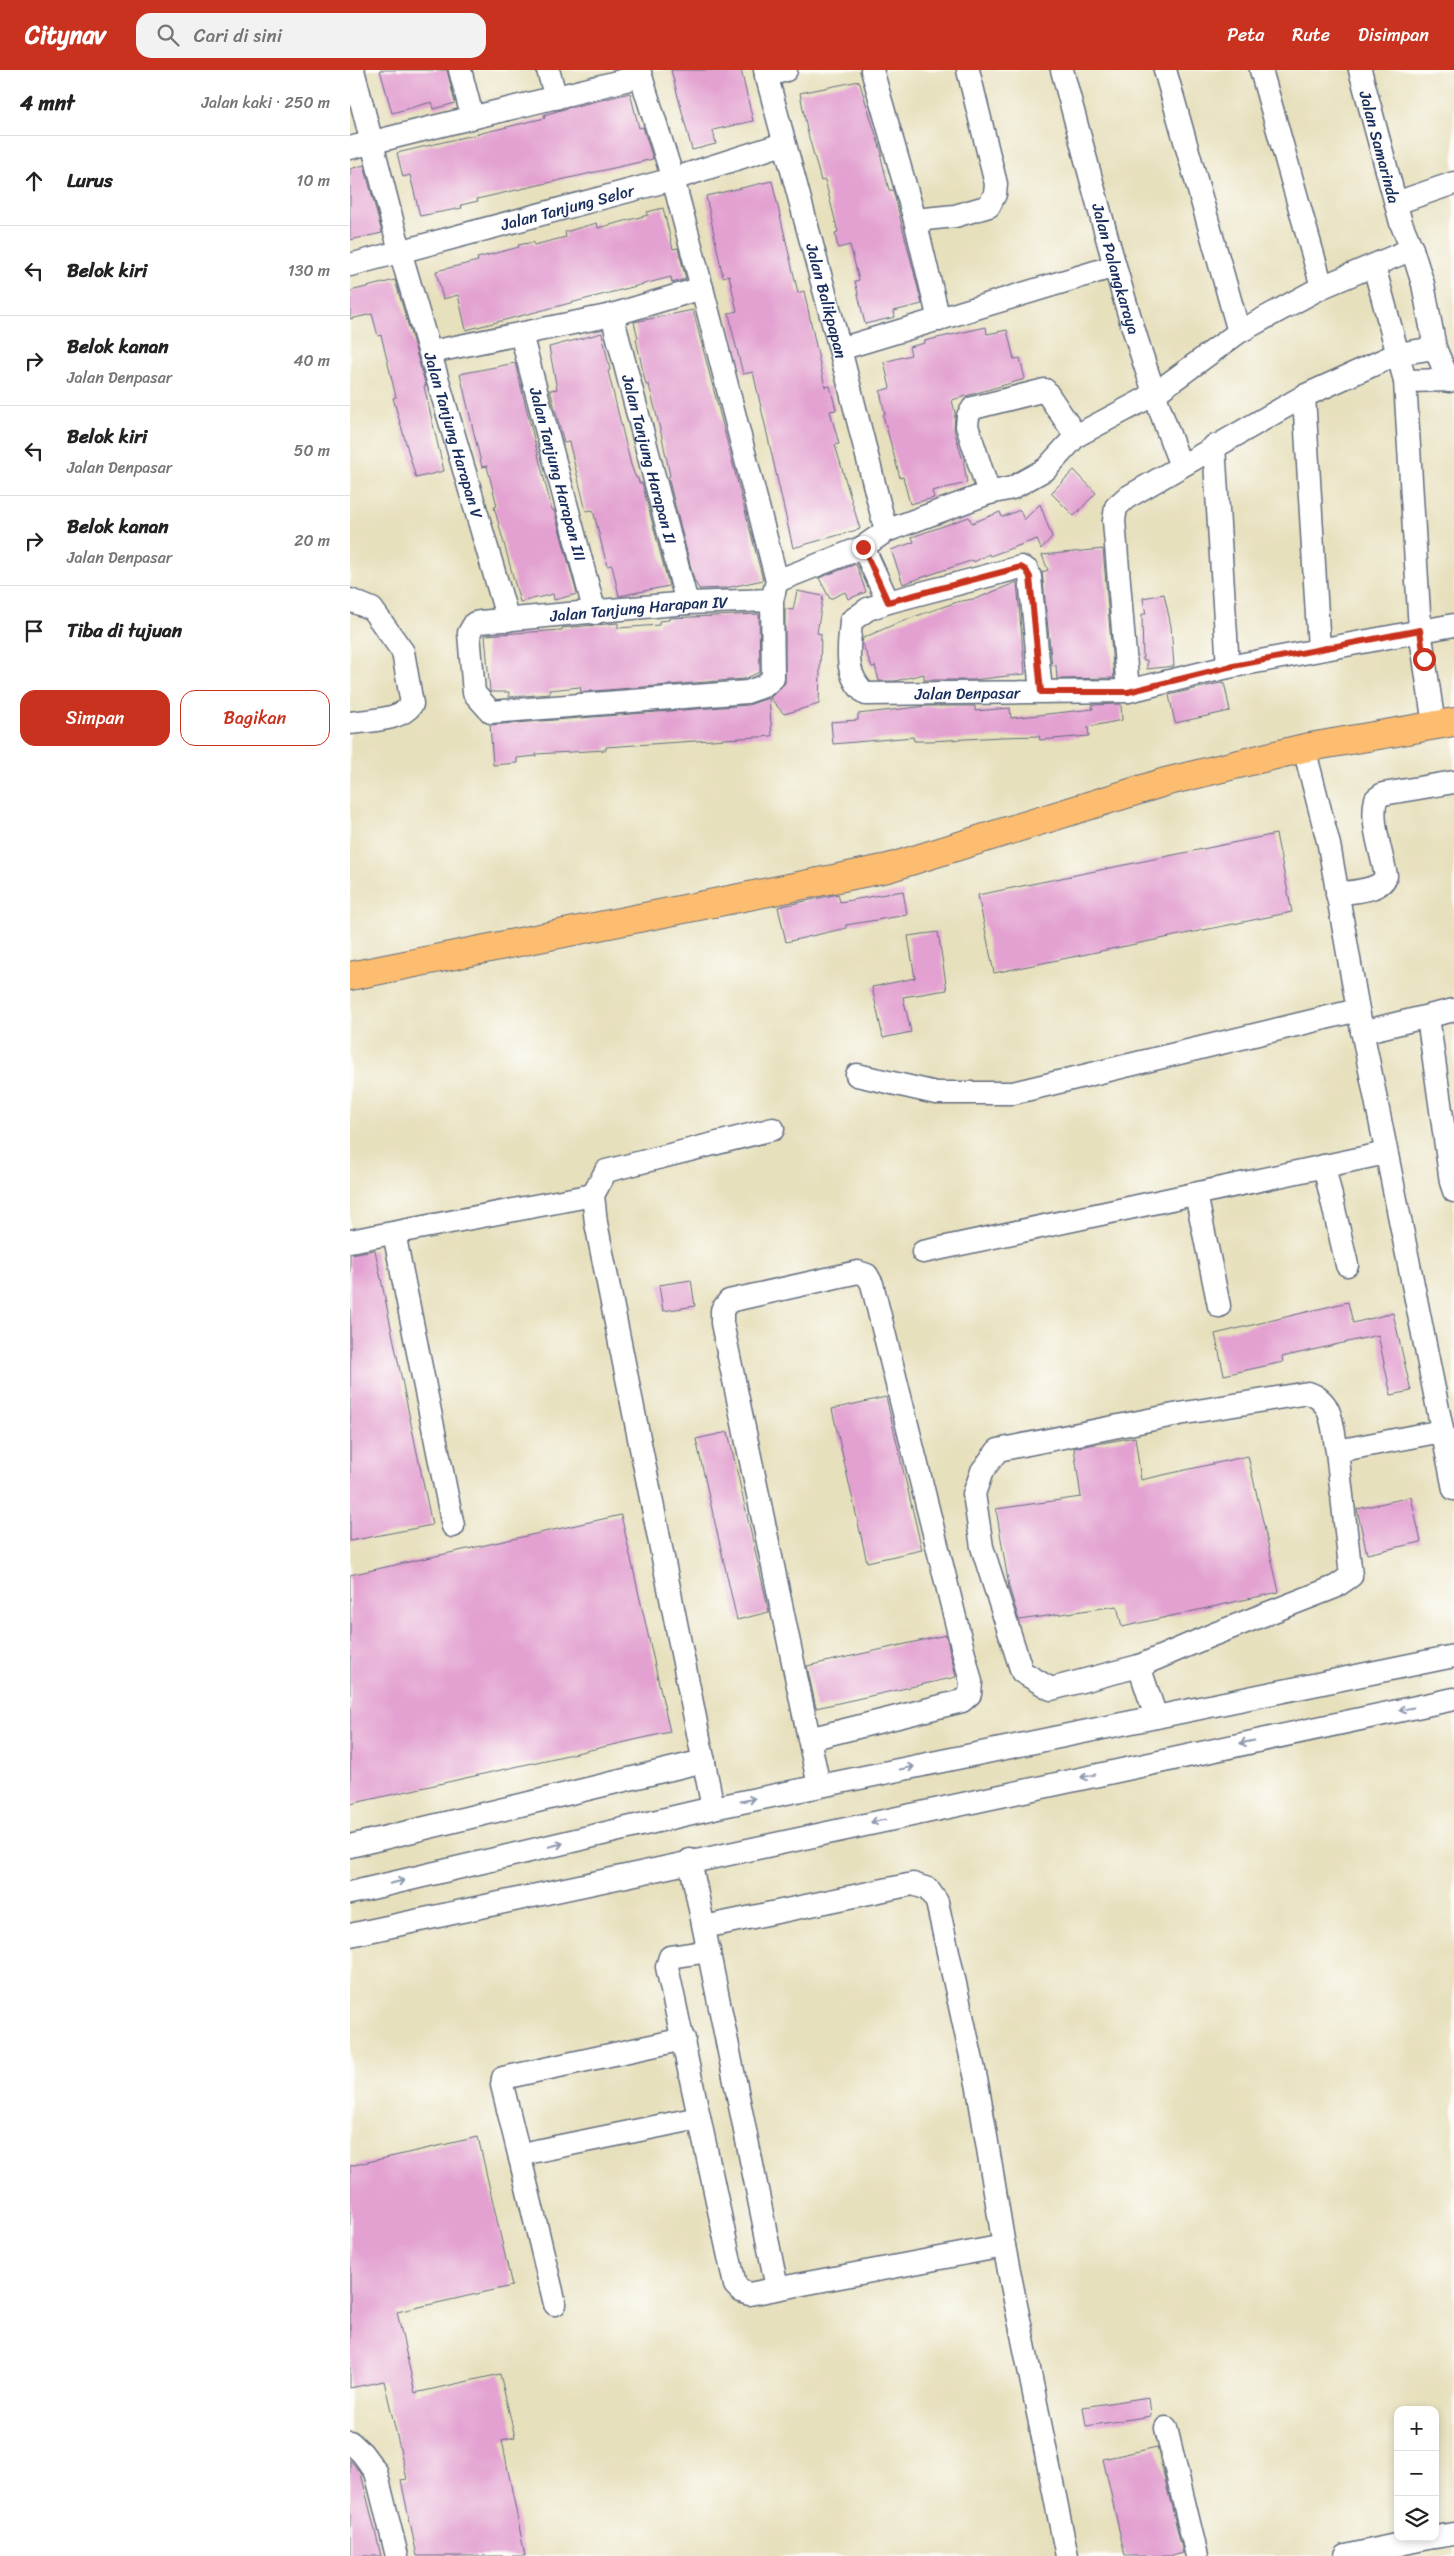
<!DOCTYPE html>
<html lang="id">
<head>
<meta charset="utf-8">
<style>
	:root { --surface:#fff; --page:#f2f2f2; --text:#222; --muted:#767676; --line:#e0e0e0; --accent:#c8321e }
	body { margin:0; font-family:Sriracha,sans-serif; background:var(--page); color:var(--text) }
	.controls { position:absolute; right:15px; bottom:15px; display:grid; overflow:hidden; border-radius:10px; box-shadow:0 2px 8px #0003 }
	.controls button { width:45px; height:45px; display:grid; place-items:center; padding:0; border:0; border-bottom:1px solid var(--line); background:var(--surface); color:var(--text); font:25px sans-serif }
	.stop { position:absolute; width:15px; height:15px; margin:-11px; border:4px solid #c8321e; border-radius:50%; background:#fff }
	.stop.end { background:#c8321e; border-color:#fff; box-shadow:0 1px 5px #0008 }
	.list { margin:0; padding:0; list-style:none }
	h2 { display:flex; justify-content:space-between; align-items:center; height:65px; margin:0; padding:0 20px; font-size:21px }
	h2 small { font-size:16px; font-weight:400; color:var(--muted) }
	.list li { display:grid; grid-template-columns:32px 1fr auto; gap:15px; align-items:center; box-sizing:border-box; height:90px; padding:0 20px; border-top:1px solid var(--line) }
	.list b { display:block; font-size:19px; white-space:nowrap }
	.list p { margin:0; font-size:16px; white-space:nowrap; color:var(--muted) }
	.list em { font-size:16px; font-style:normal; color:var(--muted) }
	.actions { display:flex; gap:10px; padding:15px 20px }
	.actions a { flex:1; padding:11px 0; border:1px solid var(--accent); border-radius:15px; text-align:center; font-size:18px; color:var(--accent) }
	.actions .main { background:var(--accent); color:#fff }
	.icon { flex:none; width:28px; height:28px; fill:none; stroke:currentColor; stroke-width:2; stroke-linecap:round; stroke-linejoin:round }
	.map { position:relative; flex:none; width:1104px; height:2486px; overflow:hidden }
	header { display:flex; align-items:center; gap:30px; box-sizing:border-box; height:70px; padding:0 25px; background:var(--accent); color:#fff }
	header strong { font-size:24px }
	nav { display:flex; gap:28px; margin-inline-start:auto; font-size:18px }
	.search { width:350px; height:45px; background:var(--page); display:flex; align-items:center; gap:12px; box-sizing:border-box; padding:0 18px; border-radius:15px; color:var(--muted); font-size:19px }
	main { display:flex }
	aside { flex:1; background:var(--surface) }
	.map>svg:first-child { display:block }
	.building { fill:#e3a1d1 }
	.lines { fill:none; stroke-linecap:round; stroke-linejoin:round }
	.minor-casing { stroke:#626d7f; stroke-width:25 }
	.major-casing { stroke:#626d7f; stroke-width:30 }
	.minor { stroke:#fff; stroke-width:22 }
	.major { stroke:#fcbd6f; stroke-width:28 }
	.oneway { stroke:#8d97ae }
	.route { stroke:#c8321e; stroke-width:6 }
	.labels { text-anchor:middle; stroke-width:4.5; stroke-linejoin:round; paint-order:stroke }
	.street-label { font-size:16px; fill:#1b2f5e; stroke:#fdfcf7 }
</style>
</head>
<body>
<header>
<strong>Citynav</strong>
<div class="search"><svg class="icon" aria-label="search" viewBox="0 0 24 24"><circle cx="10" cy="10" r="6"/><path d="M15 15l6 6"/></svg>Cari di sini</div>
<nav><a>Peta</a><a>Rute</a><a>Disimpan</a></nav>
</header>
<main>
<aside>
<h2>4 mnt<small>Jalan kaki · 250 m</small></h2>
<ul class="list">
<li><svg class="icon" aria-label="ahead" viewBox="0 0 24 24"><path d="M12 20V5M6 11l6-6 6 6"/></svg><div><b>Lurus</b></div><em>10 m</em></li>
<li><svg class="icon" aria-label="left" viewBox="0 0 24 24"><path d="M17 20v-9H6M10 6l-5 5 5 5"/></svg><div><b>Belok kiri</b></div><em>130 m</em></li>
<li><svg class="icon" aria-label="right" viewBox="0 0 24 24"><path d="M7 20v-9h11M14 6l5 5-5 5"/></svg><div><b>Belok kanan</b><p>Jalan Denpasar</p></div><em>40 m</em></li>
<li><svg class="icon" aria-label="left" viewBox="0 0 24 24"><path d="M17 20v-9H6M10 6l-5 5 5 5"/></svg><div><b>Belok kiri</b><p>Jalan Denpasar</p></div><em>50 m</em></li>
<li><svg class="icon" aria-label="right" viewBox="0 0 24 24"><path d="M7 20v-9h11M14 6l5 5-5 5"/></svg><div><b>Belok kanan</b><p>Jalan Denpasar</p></div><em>20 m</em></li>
<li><svg class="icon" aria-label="arrive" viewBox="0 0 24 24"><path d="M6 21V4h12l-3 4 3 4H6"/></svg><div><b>Tiba di tujuan</b></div></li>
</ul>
<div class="actions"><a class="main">Simpan</a><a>Bagikan</a></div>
</aside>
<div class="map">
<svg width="1104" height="2486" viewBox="0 0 1104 2486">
	<rect width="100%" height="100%" fill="#fdfcf7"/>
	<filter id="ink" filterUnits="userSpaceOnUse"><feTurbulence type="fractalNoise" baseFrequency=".02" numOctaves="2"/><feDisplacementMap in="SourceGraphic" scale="10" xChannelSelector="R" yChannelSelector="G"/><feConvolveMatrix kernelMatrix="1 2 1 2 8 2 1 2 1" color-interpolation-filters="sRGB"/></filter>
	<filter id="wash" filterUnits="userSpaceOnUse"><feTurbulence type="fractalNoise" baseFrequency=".0096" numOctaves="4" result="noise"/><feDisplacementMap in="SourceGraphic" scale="20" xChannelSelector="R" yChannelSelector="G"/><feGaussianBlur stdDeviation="1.12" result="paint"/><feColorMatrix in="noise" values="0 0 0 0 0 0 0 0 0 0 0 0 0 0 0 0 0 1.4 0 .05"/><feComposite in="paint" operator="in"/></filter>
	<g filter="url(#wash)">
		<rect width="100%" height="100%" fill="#e7e0bd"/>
		<g id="blocks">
			<path class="building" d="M30,0h67l8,33 -21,6 -2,-7 -40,11z
				M321,0h70l12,51 -40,9 3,14 -24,6z
				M509,11l23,73 -1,3 8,33h4l29,114 -28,7 1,6 -30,7 -10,-43 4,-1 -9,-35 -12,3 -3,-15 3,-1 -13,-52 -4,1 -14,-51 -7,-37z
				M280,23l9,35 4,-1 10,32 -176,40 1,2 -17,4 1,3 -42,8 -10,-41 -7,2 -6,-24 148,-35 -1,-3 20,-6z
				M14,95l18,68 -32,7v-71z
				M422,111l26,112 6,-2 21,96 5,-1 6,24 -6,1 9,33 -4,1 25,84 -67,19 -40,-176 -10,2 -11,-44 -3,-17 8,-2 -8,-36 -6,2 -17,-81z
				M313,138l10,41 5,-1 8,31 -14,4 -1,-6 -205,53 -8,-35 -15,4 -7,-28 42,-10 -1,-3 42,-11 -1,-2 16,-3v3l32,-8 -1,-5 17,-5 15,-4 1,5 50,-13 -1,-3z
				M45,210l31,106h-2l20,85 -28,7 -23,-80 3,-1 -15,-62 -3,1 -6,-22 -22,5v-28z
				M343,240l70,270 -37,8 -27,1 -5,-9 -26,-103 2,-1 -8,-39 -13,-52h-3l-10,-46 2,-1 -4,-16z
				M636,257l1,7 20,-4 7,29 6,-1 5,21 -73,21 3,13 -1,17 10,34 3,19 -35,8 2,7 -24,6 -7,-27 -3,1 -17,-63 2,-1 -5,-23 10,-3 -6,-26 27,-7 -2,-8 16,-4 -1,-2z
				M252,263l8,37 -2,1 23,94 5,13h2l1,5h3l27,103 -50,10 -7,-31 -5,1 -14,-56 -7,1 -17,-69 -5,1 -14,-53 7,-1 -8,-42z
				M165,293l37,147h2l23,84 -23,6 -1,-6 -33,8 -26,-95 3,-1 -10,-40 -5,1 -22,-93z
				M724,400l22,23 -22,23 -23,-23z
				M690,434l12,33 -11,12 -4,-10 -47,17 -1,-2 -15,8 -1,-2 -70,24 -12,-34 23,-8 -2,-5 57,-20 3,6 28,-11 2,5 18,-7 4,10z
				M753,479l11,129 -57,1 -1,-14 -4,1 -10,-94 6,-2 -6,-15z
				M506,494l10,28 -18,7 -3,-7 -15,7 -11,-21z
				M667,512l8,92 -52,6h-49v-6l-29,7h-16l-4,-15 -3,1 -10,-24 1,-5 39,-17 55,-19 21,-4z
				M447,521l26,5 -6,37 4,1 -2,70 -35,10 -14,-16 15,-15v-74l8,1z
				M814,524l7,32 3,40 -27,3v-9h-4l-1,-46h4l-3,-16z
				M409,544l1,58 -16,7 -163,13 -1,-5 -31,3 1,4 -41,3v-5h-19l-5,-57 77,-5v-2l56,-5v5l41,-3v-4l10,-1v-2z
				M874,612l6,29 -55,12 -6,-28z
				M419,628l3,38 -137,9 -29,2v3l-70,4v2l-19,2v5l-24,2 -3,-40 258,-20z
				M771,634l1,16 -34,7 1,9 -49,4 -1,-4 -38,1 -70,4h-17l-1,-4 -80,7 -2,-22 27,-2v-6l69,-8h48v5l35,-3 1,10 82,-9 -1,-4z
				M926,764l16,78 -298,61 -16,-78z
				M553,821l4,24 -61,10v3l-60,14 -8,-35 60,-13 2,8z
				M588,862l9,58 -44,7 8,35 -28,6 -11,-51 43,-9 -7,-42z
				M25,1180l57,275 -82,16v-287z
				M341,1210l4,26 -32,5 -4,-26z
				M998,1232l5,21 40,-10 18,78 -20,4 -13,-60 -96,22 1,5 -59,13 -9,-41z
				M536,1327l36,153 -55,12 -35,-153z
				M378,1362l41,180 -32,8 -41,-181z
				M785,1367l6,43 107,-24 31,136 -157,35 -5,-21 -98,14 -10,-33 -13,-78 85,-12 -7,-49z
				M1061,1427l10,45 -54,12 -10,-45z
				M271,1445l49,217 -320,72v-229z
				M596,1565l10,42 -140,31 -9,-42z
				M128,2067l34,149 -115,26 18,81 85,-19 15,63 -13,3 23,116h-108l-16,-76 6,-1 -23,-98 -34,7v-222z
				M799,2327l2,19 -65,10 -3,-19z
				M807,2377l26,106 -11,3h-47l-22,-97z
				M0,2390l11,13 20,83h-31z"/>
		</g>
	</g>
	<g filter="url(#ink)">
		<use href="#blocks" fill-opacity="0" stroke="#626d7f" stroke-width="1"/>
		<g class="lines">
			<g class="minor-casing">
				<g id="minor">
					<path id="s1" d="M3,0l47,181 108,369"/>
					<path d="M110,0l12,46"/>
					<path d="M198,0l8,28"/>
					<path id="s2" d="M289,0l34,109 29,109 75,293 -5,19 1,78 -9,8 -17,6 -256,20 -17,-19 -5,-60 6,-10 5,-1 207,-19 85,-3"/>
					<path id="s3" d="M415,0l75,279 46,182"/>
					<path d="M522,0l43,150 40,-4 34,-10 6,-12 1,-10 -28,-114"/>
					<path id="s4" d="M712,0c36,133 68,267 119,396"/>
					<path d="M815,0l74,262"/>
					<path d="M911,0l61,217"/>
					<path d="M416,6l20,-6"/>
					<path d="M0,78c97,-25 194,-47 291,-72"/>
					<path d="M1046,133l58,-20"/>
					<path d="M565,150l24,100"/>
					<path d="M1062,179l11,35 12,64 14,33"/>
					<path id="s5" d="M0,195l323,-86 110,-35"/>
					<path d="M1024,196l31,115 15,249 14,95"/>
					<path id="s6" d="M262,245l75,288"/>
					<path id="s7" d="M171,264l74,279"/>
					<path d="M490,279l275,-83"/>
					<path d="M81,282l181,-37 90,-27"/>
					<path d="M1055,311l49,-1"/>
					<path d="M954,326l15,253"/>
					<path d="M864,376l14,221"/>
					<path d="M639,423l-22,-67 1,-10 5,-8 72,-18 31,46"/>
					<path d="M513,477l25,55"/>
					<path d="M427,511l86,-34 23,-16 103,-38 23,-5 34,-19 30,-33 77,-41 86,-63 83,-45 90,-38 -11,-26 -41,-153"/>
					<path d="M0,530l22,9 31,43 9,52c-11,17 -43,16 -62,19"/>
					<path d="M778,621l-14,-170 2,-14 10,-9 178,-102 93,-42 38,-6"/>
					<path id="s8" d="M691,622l-11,-115 -3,-7 -6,-3 -133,35 -20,7 -17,12c-2,27 -8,54 15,73l262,-3 100,-24 226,-42"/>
					<path d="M954,678l25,97 29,165 96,479"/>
					<path d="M987,824c15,-3 43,-2 49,-18 -4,-23 -16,-54 -10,-77l7,-5 71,-12"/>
					<path d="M1078,947l23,165 3,9"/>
					<path d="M1012,962l92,-22"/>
					<path d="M507,1005l79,18h77l345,-83"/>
					<path d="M974,1096l23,99"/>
					<path d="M846,1124l23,112"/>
					<path d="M44,1163l59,293"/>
					<path d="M0,1171l243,-46"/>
					<path d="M573,1182l463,-99"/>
					<path d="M987,1381l14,125 -16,11 -123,48 -73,31 -88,23 -29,-17 -40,-125 -8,-53 8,-23 16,-21 181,-36 129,-21c26,8 24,35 29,58l105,-20"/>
					<path d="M789,1596l17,51"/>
					<path d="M459,1669l153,-38 8,-7 1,-12 -99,-398 -5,-9 -9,-3 -129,29 -7,9v13l97,463"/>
					<path d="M363,1738l-117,-585 -3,-28 13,-24 167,-42"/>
					<path d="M0,1776l354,-85"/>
					<path d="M340,1790l87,428"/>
					<path d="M0,1823l363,-85 741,-152"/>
					<path d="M354,1857l209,-43 15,5 9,13 41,186 26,158 63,310"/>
					<path d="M0,1865l1104,-236"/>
					<path d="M359,1881l-39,6 -3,10 68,318 6,6 8,3 255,-48"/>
					<path d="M170,2088l-18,-73 1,-7 181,-39"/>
					<path d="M205,2234l-35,-146 11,-6 168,-34"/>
					<path d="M816,2358l31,128"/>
					<path d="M0,2372l12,11 14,19 21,84"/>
					<path d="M1085,2467l19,-3"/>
					<path d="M996,2486l86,-19"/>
				</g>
			</g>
			<g class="major-casing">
				<path id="major" d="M0,906l538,-108 277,-86 139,-34 150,-26"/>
			</g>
			<use href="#minor" class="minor"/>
			<use href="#major" class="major"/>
		</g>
		<defs><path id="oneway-shaft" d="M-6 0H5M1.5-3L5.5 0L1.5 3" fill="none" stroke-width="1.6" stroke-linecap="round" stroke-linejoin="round" transform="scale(1.25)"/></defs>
		<g class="oneway">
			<use href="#oneway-shaft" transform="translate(1056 1639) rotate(168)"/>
			<use href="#oneway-shaft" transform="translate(897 1672) rotate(168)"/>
			<use href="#oneway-shaft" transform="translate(557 1698) rotate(-12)"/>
			<use href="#oneway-shaft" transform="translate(738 1706) rotate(168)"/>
			<use href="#oneway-shaft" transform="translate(398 1730) rotate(-12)"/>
			<use href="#oneway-shaft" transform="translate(528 1751) rotate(168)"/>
			<use href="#oneway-shaft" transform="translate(206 1775) rotate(-13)"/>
			<use href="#oneway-shaft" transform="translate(47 1812) rotate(-13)"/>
		</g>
	</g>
	<g class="lines" filter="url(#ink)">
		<path class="route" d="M513,477l25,55 133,-35 5,3 4,7 11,115h87l100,-25 192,-37 4,29"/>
	</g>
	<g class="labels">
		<g class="street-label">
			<text transform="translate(1030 77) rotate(75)" y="6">Jalan Samarinda</text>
			<text dy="6" stroke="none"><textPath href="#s5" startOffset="225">Jalan Tanjung Selor</textPath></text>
			<text dy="6" stroke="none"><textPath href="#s4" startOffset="206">Jalan Palangkaraya</textPath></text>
			<text dy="6" stroke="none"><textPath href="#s3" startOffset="239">Jalan Balikpapan</textPath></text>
			<text dy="6" stroke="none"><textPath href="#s1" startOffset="379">Jalan Tanjung Harapan V</textPath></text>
			<text dy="6" stroke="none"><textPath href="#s6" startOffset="149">Jalan Tanjung Harapan II</textPath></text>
			<text dy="6" stroke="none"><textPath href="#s7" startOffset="145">Jalan Tanjung Harapan III</textPath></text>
			<text dy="6" stroke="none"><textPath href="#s2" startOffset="1176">Jalan Tanjung Harapan IV</textPath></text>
			<text dy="6" stroke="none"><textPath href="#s8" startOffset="489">Jalan Denpasar</textPath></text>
		</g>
	</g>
</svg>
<div class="controls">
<button>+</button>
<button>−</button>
<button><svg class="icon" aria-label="layers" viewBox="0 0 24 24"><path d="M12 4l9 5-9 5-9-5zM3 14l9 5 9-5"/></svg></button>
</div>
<div class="stop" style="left:1074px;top:589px"></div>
<div class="stop end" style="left:513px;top:477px"></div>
</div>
</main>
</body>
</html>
